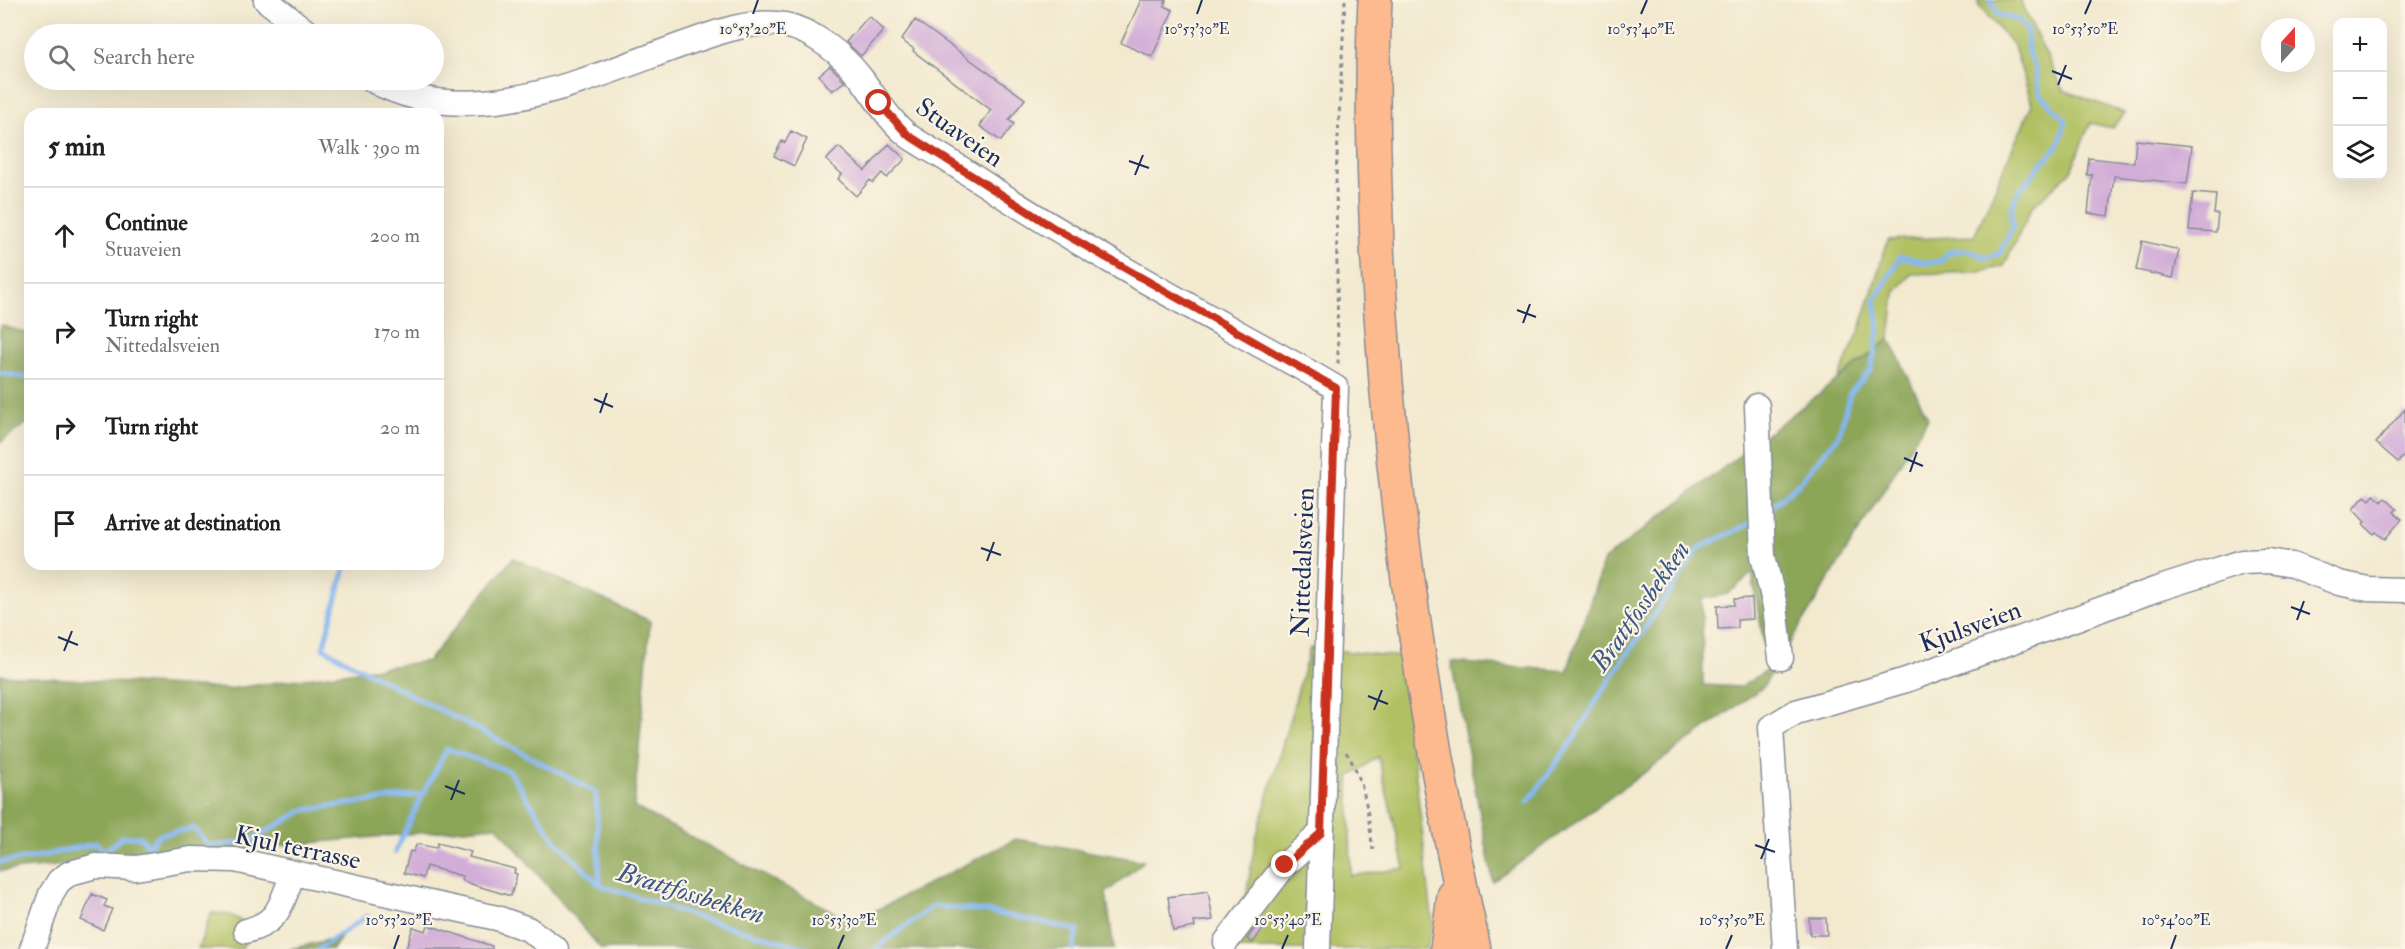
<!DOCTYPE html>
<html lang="en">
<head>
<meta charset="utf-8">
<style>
	:root { --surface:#fff; --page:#f6f6f6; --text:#202124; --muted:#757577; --line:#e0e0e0 }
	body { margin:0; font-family:"IM FELL Double Pica",serif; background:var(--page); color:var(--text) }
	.controls { position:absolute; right:18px; top:18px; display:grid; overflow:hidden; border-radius:12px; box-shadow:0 6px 24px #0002 }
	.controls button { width:54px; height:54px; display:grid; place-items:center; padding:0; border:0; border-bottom:2px solid var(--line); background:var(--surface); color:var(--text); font:30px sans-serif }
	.compass { position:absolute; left:2261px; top:18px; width:54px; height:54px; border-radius:50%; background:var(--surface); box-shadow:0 6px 24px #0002; rotate:21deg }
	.stop { position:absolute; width:18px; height:18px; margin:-14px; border:4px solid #c8321e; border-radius:50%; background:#fff }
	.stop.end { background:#c8321e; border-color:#fff; box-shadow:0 2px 6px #0008 }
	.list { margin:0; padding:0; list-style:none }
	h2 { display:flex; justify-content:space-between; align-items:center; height:78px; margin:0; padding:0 24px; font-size:26px }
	h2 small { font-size:20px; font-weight:400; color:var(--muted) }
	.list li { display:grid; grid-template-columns:39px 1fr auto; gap:18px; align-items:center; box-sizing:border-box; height:96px; padding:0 24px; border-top:2px solid var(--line) }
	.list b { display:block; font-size:22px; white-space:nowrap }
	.list p { margin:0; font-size:20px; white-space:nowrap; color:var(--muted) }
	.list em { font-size:20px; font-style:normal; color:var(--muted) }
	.icon { flex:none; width:33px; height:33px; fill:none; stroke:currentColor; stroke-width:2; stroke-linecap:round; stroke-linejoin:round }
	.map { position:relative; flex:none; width:2405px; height:949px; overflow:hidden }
	.search { position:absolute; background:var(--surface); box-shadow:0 6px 24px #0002; left:24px; top:24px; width:420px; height:66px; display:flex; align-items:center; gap:15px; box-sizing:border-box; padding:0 21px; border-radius:33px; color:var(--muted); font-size:22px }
	.panel { position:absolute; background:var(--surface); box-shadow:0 6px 24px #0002; left:24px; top:108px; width:420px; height:462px; border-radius:18px }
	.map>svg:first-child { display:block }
	.green { fill:#b0c062; stroke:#667860; stroke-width:1.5; fill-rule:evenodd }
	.forest { fill:#8ca658; stroke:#546a5b; stroke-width:1.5; fill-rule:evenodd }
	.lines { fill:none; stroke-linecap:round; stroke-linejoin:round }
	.stream { stroke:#85b7f2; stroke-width:5 }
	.building { fill:#d2add8 }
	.minor-casing { stroke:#868c96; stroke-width:27 }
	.highway-casing { stroke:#868c96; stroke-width:36 }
	.path { stroke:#868c96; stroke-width:3; stroke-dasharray:4.5 4.5; stroke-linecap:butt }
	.minor { stroke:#fff; stroke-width:24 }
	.highway { stroke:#fcba8e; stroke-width:33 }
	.route { stroke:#c8321e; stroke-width:8 }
	.ticks { fill:none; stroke:#1b2f5e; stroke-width:2 }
	.labels { text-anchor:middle; stroke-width:4.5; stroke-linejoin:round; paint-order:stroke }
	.street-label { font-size:26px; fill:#1b2f5e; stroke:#fcf5e5 }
	.water-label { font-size:27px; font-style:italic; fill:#3b588a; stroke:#fcf5e5 }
	.ticks-label { font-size:15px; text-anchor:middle; fill:#1b2f5e; stroke:#fcf5e5; stroke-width:4.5; stroke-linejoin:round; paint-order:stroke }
</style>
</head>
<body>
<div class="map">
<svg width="2405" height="949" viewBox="0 0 2405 949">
	<rect width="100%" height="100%" fill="#fcf5e5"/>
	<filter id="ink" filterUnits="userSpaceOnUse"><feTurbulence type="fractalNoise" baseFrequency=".0167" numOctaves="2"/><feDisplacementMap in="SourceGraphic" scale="12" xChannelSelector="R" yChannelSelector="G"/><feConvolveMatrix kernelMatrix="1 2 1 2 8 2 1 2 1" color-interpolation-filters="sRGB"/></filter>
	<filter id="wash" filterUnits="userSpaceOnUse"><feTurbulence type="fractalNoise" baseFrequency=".008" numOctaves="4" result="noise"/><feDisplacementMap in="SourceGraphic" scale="24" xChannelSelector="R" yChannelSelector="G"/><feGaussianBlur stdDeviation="1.35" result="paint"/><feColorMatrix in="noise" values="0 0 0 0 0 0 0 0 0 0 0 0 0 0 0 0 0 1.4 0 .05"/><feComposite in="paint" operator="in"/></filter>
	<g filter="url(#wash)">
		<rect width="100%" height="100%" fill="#f2e9cf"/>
		<path class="green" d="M1977,0h43l43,90 62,23 -13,15 -22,-5 -19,48 -39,36 -28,59 -24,6 -69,2 -16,19 -5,46 -52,40 21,-47 29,-92 86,-4 58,-132 -18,-58 -35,-40z
			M1310,648l92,9 31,269 -7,23h-189l19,-111zM1378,757l27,111 -54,8 -2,-99z
			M211,913c18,0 26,3 39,16l-8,20h-44z"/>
		<path class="forest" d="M0,325l30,9v87l-30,21z
			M1890,339l38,79 -165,269 -270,195 -42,-220 116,9 37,-111zM1752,573l16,96 -27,18 -38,-2 -1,-86 26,-5z
			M513,558l137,63 -16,186 219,115 163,-83 128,22 -38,32 8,56h-513l-104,-123 -497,45v-196l229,14 199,-28z
			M341,937l-8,12h-43z"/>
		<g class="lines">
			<path class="stream" d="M0,373l30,5
				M1770,508l29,-25 40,-48 11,-42 21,-23 8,-40 -4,-30 26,-44 26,7 14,-2 8,-9 19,-2 19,8 13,-5 13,-26 -2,-15 5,-17 26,-32 16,-16 8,-26 -27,-28 -4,-26 -7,-15 -1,-22 -8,-10 -21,-5 -7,-15
				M346,564l-23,84c90,50 184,94 273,145l4,91
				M1528,802l45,-62 28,-47 98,-145 55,-26
				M395,852l28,-58 24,-45 62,22 47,70 44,44 103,34 106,30
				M0,862l33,-4 63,-15 8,9 18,-15h18l9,9 10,-11 35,-7 15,18 39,-4 56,-32 119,-16
				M319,949l48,-33
				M875,949l58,-43 52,5 93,19 -5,19"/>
		</g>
		<g id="blocks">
			<path class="building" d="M1141,0h25l-2,6 9,4 -21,47 -31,-14z
				M869,16l15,14 -23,26 -15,-14z
				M915,20l110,79 -16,21 5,4 -13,17 -21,-15 11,-16 -78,-59 1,-2 -13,-9z
				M830,66l15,15 -13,10 -13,-16z
				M791,131l16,8 -13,27 -20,-10 8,-15 3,2z
				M2136,140l56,6 -5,38 -73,-8 -5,40 -21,-3 4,-38h-5l2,-17 45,5z
				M889,144l16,15 -18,19 -5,-5 -9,10 -3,-3 -14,16 -18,-17 4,-5 -16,-14 13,-13 26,24z
				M2193,193l23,2 -2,19h4l-2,18 -27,-2z
				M2142,241l37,9 -6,28 -37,-8z
				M2405,409v46l-7,7 -22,-19z
				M2374,495l8,7 3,-4 12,11 -3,3 8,7 -17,20 -9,-7 -2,2 -11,-10 2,-2 -12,-13 12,-13 5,4z
				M1752,598l1,21 -16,1 1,8 -20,1 -1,-23 17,-1v-6z
				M438,843l33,9 -2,5 46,12 -1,4 3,1 -6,22 -37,-11 -13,-5 1,-4 -36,-10 -3,12 -19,-5 6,-22 3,1 4,-8 19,4z
				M1208,891l5,29 -19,2 1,5 -22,4 -5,-34z
				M92,894l15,6 -3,6 8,3 -9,21 -22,-10z
				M1809,918h17l1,17h-17z
				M1259,922l6,4 -12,17 -6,-4z
				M428,925l64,21v3h-86l7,-22 13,4z"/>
		</g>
	</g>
	<g filter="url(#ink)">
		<use href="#blocks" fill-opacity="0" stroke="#868c96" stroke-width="1.5"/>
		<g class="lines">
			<g class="minor-casing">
				<path id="minor" d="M266,0l43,34
					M372,80c99,55 216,-2 312,-36 32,-11 67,-25 101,-19 29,6 59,31 76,53 15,20 29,44 49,59 15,10 32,19 47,29 92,61 187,115 283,168 32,18 65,35 96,54l-18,561
					M1757,406l6,150 12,50 6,52
					M246,931c35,-9 34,-27 47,-57
					M1226,942l59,-77 36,-32
					M32,949l19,-55 8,-13 11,-8 26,-7 40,2 55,-9 44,1 262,58 31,11 28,20
					M1785,949l-14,-222 25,-15 110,-32 251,-91 85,-27 27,-1 23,4 47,18 29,6 37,1"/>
			</g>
			<g class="highway-casing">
				<path id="highway" d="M1375,0c-4,82 -1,164 2,245 11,238 46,472 97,704
					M1447,949l7,-53"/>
			</g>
			<path class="path" d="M1338,364l-2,-186 9,-178
				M1346,752c20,30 22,64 27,98"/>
			<use href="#minor" class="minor"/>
			<use href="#highway" class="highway"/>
		</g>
	</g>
	<g class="lines" filter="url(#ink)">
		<path class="route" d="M879,103l29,32 146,93 282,160 -15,445 -36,32"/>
	</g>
	<path class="ticks" d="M753,14l5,-14M1197,14l5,-14M1641,14l6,-14M2085,14l6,-14M2052,71l20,8M2058,85l8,-20M1129,161l20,7M1135,175l8,-20M1517,310l19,7M1523,323l7,-19M594,399l19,8M600,413l7,-20M1904,458l19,8M1910,472l7,-20M981,548l20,7M987,561l7,-19M2291,607l19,7M2297,620l7,-19M58,637l20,8M64,651l8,-20M1368,696l20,8M1374,710l8,-20M445,786l20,8M451,800l8,-20M1755,845l20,7M1761,859l8,-20M394,949l5,-14M838,949l6,-14M1282,949l6,-14M1726,949l6,-14M2171,949l5,-14"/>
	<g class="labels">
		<g class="street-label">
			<text transform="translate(960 132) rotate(35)" y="9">Stuaveien</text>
			<text transform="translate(1302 562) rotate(-88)" y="9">Nittedalsveien</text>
			<text transform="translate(1970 626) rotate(-20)" y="9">Kjulsveien</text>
			<text transform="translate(298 847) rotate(12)" y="9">Kjul terrasse</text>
		</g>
		<g class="water-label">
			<text transform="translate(1640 606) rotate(-55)" y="9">Brattfossbekken</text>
			<text transform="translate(691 893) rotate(17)" y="9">Brattfossbekken</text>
		</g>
	</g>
	<g class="ticks-label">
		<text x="753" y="34">10°53'20"E</text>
		<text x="1197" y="34">10°53'30"E</text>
		<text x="1641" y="34">10°53'40"E</text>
		<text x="2085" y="34">10°53'50"E</text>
		<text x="399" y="925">10°53'20"E</text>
		<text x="844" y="925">10°53'30"E</text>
		<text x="1288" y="925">10°53'40"E</text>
		<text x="1732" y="925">10°53'50"E</text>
		<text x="2176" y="925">10°54'00"E</text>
	</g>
</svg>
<div class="controls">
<button>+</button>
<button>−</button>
<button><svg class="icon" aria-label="layers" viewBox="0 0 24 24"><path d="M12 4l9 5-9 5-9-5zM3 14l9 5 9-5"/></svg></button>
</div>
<svg class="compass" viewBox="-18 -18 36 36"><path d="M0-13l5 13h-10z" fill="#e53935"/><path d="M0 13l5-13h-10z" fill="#757577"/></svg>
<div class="stop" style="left:879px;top:103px"></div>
<div class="stop end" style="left:1285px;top:865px"></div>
<div class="search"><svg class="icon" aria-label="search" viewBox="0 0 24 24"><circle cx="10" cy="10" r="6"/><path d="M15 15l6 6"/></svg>Search here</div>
<section class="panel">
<h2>5 min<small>Walk · 390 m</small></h2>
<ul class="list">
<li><svg class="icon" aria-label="ahead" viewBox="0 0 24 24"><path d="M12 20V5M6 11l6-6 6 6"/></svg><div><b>Continue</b><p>Stuaveien</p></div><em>200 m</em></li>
<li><svg class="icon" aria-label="right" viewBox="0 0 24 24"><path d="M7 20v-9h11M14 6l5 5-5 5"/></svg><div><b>Turn right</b><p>Nittedalsveien</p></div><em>170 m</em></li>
<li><svg class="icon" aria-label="right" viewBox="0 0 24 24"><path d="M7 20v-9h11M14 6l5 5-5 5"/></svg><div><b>Turn right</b></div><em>20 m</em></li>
<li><svg class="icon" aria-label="arrive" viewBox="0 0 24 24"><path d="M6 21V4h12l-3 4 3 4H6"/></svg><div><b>Arrive at destination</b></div></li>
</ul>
</section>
</div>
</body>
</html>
